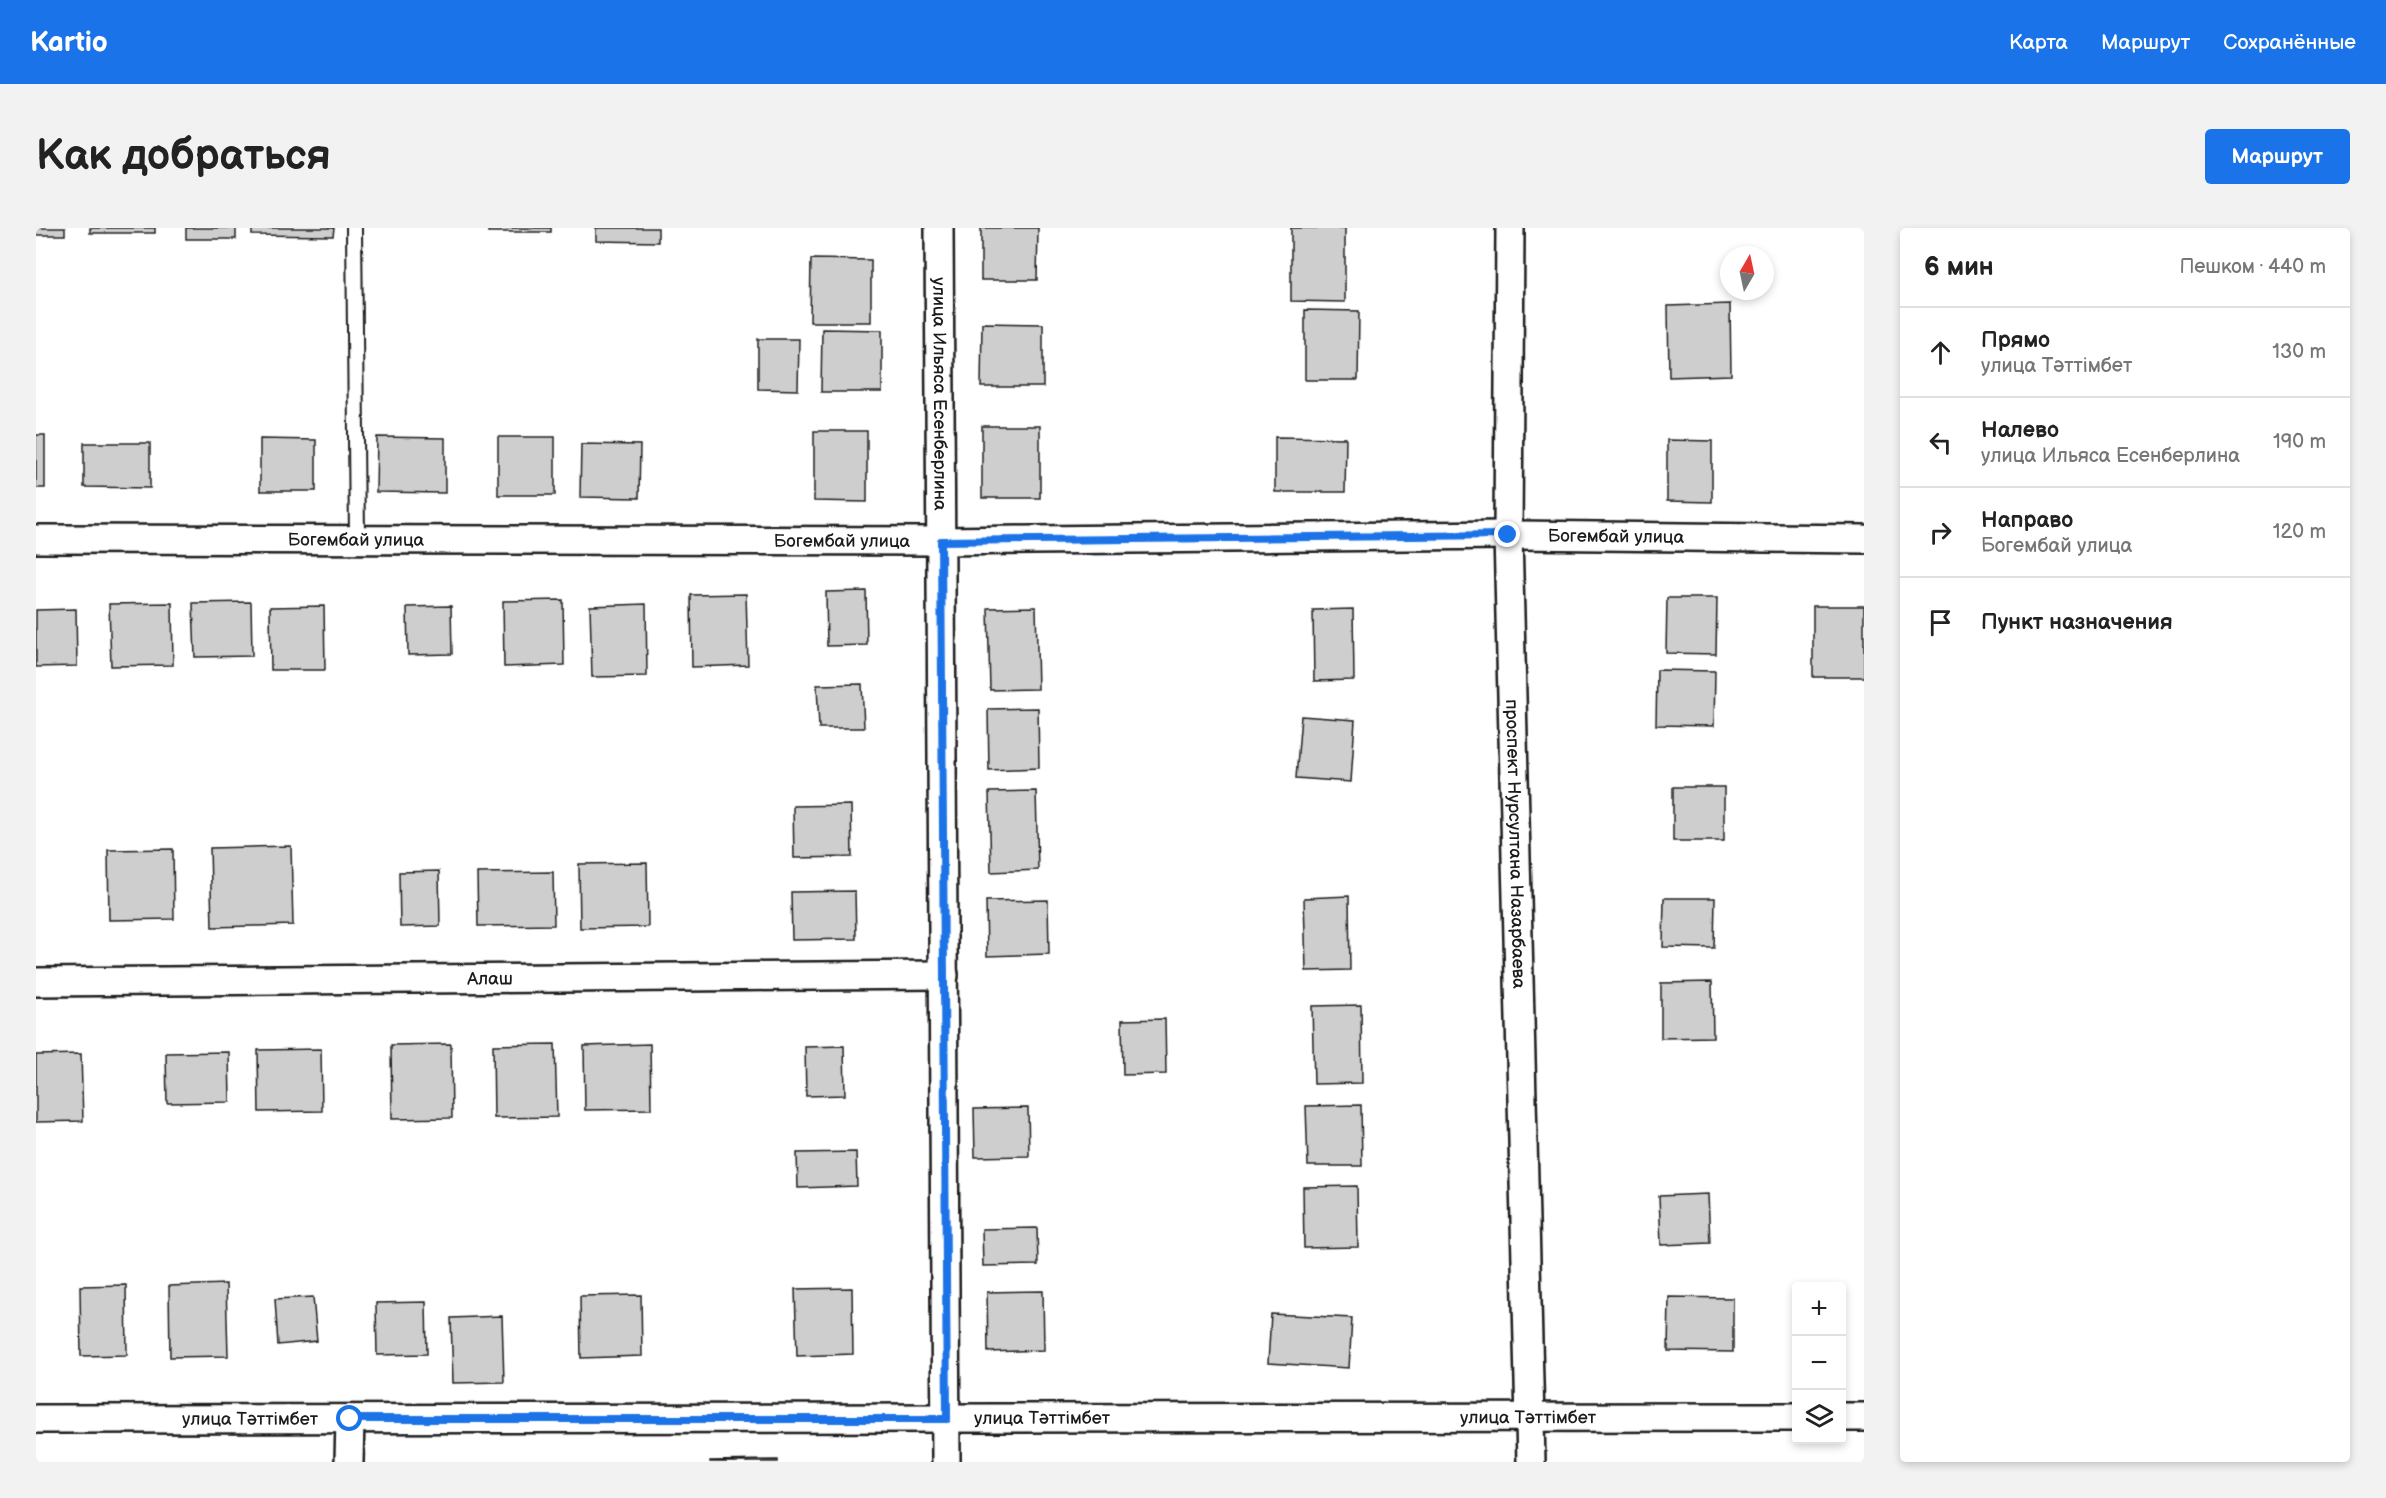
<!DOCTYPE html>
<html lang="ru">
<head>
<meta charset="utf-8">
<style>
	:root { --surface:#fff; --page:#f2f2f2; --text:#222; --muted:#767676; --line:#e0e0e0; --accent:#1a73e8 }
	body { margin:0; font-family:"Balsamiq Sans",sans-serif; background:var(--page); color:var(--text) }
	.controls { position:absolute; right:18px; bottom:18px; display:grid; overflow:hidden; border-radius:6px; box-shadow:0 3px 9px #0003 }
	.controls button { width:54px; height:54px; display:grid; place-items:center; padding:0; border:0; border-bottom:2px solid var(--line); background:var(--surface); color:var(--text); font:30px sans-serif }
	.compass { position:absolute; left:1684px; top:18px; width:54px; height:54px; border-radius:50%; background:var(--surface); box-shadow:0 3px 9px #0003; rotate:9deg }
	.stop { position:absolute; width:18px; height:18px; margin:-14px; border:4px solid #1a73e8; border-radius:50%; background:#fff }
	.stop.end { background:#1a73e8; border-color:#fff; box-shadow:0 2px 6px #0008 }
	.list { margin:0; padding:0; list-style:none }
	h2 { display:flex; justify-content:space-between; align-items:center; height:78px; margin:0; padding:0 24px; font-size:26px }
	h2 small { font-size:20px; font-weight:400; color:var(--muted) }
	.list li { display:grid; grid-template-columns:39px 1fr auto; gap:18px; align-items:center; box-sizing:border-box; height:90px; padding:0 24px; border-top:2px solid var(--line) }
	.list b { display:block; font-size:22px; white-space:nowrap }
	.list p { margin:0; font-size:20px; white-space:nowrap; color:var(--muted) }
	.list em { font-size:20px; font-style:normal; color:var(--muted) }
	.icon { flex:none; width:33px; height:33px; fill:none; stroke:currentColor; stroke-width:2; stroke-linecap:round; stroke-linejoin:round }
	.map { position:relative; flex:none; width:1828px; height:1234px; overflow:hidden; border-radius:6px }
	header { display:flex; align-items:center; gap:36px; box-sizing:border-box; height:84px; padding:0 30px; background:var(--accent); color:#fff }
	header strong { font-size:28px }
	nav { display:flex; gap:33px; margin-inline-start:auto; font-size:21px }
	.intro { display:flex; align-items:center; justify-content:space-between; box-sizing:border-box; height:144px; padding:0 36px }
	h1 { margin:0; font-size:42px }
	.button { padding:15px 27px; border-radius:6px; background:var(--accent); color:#fff; font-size:21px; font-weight:700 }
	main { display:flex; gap:36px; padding:0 36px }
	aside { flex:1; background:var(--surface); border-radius:6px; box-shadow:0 3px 9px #0003 }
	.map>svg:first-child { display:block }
	.building { fill:#cecece; stroke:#1c1c1c; stroke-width:1.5 }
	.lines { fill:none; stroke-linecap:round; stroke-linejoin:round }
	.service-casing { stroke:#1c1c1c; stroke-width:18 }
	.minor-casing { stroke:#1c1c1c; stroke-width:32 }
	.service { stroke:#fff; stroke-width:14 }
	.minor { stroke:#fff; stroke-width:27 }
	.route { stroke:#1a73e8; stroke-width:8 }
	.labels { text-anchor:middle; stroke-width:5; stroke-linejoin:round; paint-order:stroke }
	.street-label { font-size:18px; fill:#1c1c1c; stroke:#fff }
</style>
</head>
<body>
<header>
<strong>Kartio</strong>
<nav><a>Карта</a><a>Маршрут</a><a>Сохранённые</a></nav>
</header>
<div class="intro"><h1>Как добраться</h1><a class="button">Маршрут</a></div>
<main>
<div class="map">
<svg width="1828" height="1234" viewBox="0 0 1828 1234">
	<rect width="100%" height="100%" fill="#fff"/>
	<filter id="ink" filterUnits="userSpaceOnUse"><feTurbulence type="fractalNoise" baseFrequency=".0167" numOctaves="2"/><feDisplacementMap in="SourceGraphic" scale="12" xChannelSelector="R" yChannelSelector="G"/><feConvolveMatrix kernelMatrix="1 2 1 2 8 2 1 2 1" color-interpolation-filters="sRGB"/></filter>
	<g filter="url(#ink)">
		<path class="building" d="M0,0h29v7h-29z
			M54,0h65v5h-65z
			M150,0h50v11h-50z
			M216,0h82l-1,8 -81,-1z
			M452,0h63v4h-63z
			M560,0h62v14l-62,-1z
			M945,0h57l-1,52h-56z
			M1255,0h54v74l-54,-1z
			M775,31l60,1v62h-61z
			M1694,76l1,71 -62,2 -1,-71z
			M1269,82l54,1 -1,69h-53z
			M946,95l61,1v63h-62z
			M786,101l60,1v62h-61z
			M722,111h41l-1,51 -40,-1z
			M946,198h58v72h-58z
			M778,203h53v71l-53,-1z
			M0,207h9v53h-9z
			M341,209l68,1v55l-69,-1z
			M462,209h57v58h-57z
			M1239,209l71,1 -1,54h-70z
			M224,211l56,1v51h-56z
			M1631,212l45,1v61l-45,-1z
			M48,215h66v45l-66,-1z
			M545,216l59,1 -1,53 -59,-1z
			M830,363l1,54 -40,1 -1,-54z
			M710,366l2,71 -56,2 -1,-72z
			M1631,370h50l-1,56 -50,-1z
			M527,372l1,65 -60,2 -1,-66z
			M215,374l1,54 -57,1 -2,-54z
			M136,375l1,62 -62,1 -2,-62z
			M610,376l1,72 -55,1 -2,-71z
			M288,378l1,64h-54l-1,-63z
			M415,378l1,48 -44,1 -1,-48z
			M1777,378h51v71h-51z
			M1000,379l2,82 -48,1 -2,-82z
			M40,381l1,57 -41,1v-57z
			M1317,381l1,71 -40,1 -1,-71z
			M1621,442l58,1 -1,55 -58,-1z
			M826,456l2,44h-45l-2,-43z
			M1002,480l1,60 -50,2 -1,-61z
			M1265,488l54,4 -4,62 -55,-4z
			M1637,559h51v54h-51z
			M1000,563l2,79 -47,2 -2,-80z
			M815,577l1,52 -58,1 -1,-52z
			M255,618l2,79 -81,2 -2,-79z
			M137,621l1,70 -65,1 -1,-70z
			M611,635l1,64 -68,1 -1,-64z
			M403,643l1,55 -40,1 -1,-55z
			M517,644l1,53 -76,1 -1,-53z
			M819,663l1,48 -64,1 -1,-48z
			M1313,668l1,74 -44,1 -2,-73z
			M1628,670h51l-1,50 -51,-1z
			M1012,672l1,54 -62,2 -1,-55z
			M1676,754l1,55 -52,1v-55z
			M1325,777l1,78 -48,1 -2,-78z
			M1129,791l1,55 -43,1 -1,-55z
			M415,816l1,74 -60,1 -1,-74z
			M519,816l2,73 -63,1 -1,-73z
			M614,816l1,65 -66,1 -1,-64z
			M808,818l1,49 -39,1 -1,-49z
			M285,821l1,62 -63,1 -1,-62z
			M193,824l1,50 -63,1 -1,-50z
			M45,826l2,67 -47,1v-67z
			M1325,877l1,61h-54l-2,-60z
			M992,880l1,48 -54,1 -1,-48z
			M820,924l1,34 -59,2 -1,-35z
			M1321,958l1,61 -54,1 -1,-61z
			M1672,966l2,49 -49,2 -2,-49z
			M1001,1000l1,37 -55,1 -1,-37z
			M190,1056l2,72 -58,1 -1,-71z
			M90,1057l1,70 -46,1 -1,-70z
			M816,1060l1,66 -56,2 -2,-67z
			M1007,1063l1,59 -56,2 -1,-60z
			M605,1067l1,61 -61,2 -1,-62z
			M277,1069l4,44 -39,4 -3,-46z
			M1633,1069l64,1v54l-65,-1z
			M390,1074l1,52 -50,1 -1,-52z
			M1235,1086l81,4 -3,50 -81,-5z
			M466,1088l2,66 -51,1 -2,-65z
			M742,1232v2h-68v-1z"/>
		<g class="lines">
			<g class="service-casing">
				<path id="service" d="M318,0l3,311"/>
			</g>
			<g class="minor-casing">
				<g id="minor">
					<path id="s1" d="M903,0l7,1234"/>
					<path id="s2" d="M1474,0l-2,307 23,927"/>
					<path id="s3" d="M0,311l905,2 567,-6 356,4"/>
					<path id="s4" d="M0,754l908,-7"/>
					<path d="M1806,1189h22"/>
					<path id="s5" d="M0,1191l1760,-2"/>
					<path d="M313,1234l1,-43"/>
				</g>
			</g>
			<use href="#service" class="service"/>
			<use href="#minor" class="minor"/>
		</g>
	</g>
	<g class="lines" filter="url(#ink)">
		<path class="route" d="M314,1191h597l-6,-878 567,-6"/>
	</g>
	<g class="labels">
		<g class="street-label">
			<text dy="6" stroke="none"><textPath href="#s1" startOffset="166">улица Ильяса Есенберлина</textPath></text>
			<text dy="6" stroke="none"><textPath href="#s3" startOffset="1580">Богембай улица</textPath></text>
			<text dy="6" stroke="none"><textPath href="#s3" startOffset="320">Богембай улица</textPath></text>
			<text dy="6" stroke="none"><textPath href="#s3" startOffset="806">Богембай улица</textPath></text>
			<text dy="6" stroke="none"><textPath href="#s2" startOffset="616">проспект Нурсултана Назарбаева</textPath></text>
			<text dy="6" stroke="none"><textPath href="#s4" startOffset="454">Алаш</textPath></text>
			<text dy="6" stroke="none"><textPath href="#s5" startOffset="1492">улица Тәттімбет</textPath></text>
			<text dy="6" stroke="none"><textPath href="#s5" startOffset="214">улица Тәттімбет</textPath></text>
			<text dy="6" stroke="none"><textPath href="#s5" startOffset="1006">улица Тәттімбет</textPath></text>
		</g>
	</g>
</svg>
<div class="controls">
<button>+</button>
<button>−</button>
<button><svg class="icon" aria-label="layers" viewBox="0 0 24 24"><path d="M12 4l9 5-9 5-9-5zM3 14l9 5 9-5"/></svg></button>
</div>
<svg class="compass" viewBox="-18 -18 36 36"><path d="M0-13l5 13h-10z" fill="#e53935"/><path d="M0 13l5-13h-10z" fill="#767676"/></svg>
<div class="stop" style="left:314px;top:1191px"></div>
<div class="stop end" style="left:1472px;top:307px"></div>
</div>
<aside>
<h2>6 мин<small>Пешком · 440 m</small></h2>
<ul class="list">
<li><svg class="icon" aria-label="ahead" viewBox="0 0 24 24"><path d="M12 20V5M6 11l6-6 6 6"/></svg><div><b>Прямо</b><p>улица Тәттімбет</p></div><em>130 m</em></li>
<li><svg class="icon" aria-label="left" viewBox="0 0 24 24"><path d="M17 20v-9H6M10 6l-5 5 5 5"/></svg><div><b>Налево</b><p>улица Ильяса Есенберлина</p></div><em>190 m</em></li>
<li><svg class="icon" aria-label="right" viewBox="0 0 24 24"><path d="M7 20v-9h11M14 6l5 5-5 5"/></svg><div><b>Направо</b><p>Богембай улица</p></div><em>120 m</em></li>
<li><svg class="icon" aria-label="arrive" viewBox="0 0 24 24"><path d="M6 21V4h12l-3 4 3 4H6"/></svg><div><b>Пункт назначения</b></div></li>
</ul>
</aside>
</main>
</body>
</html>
